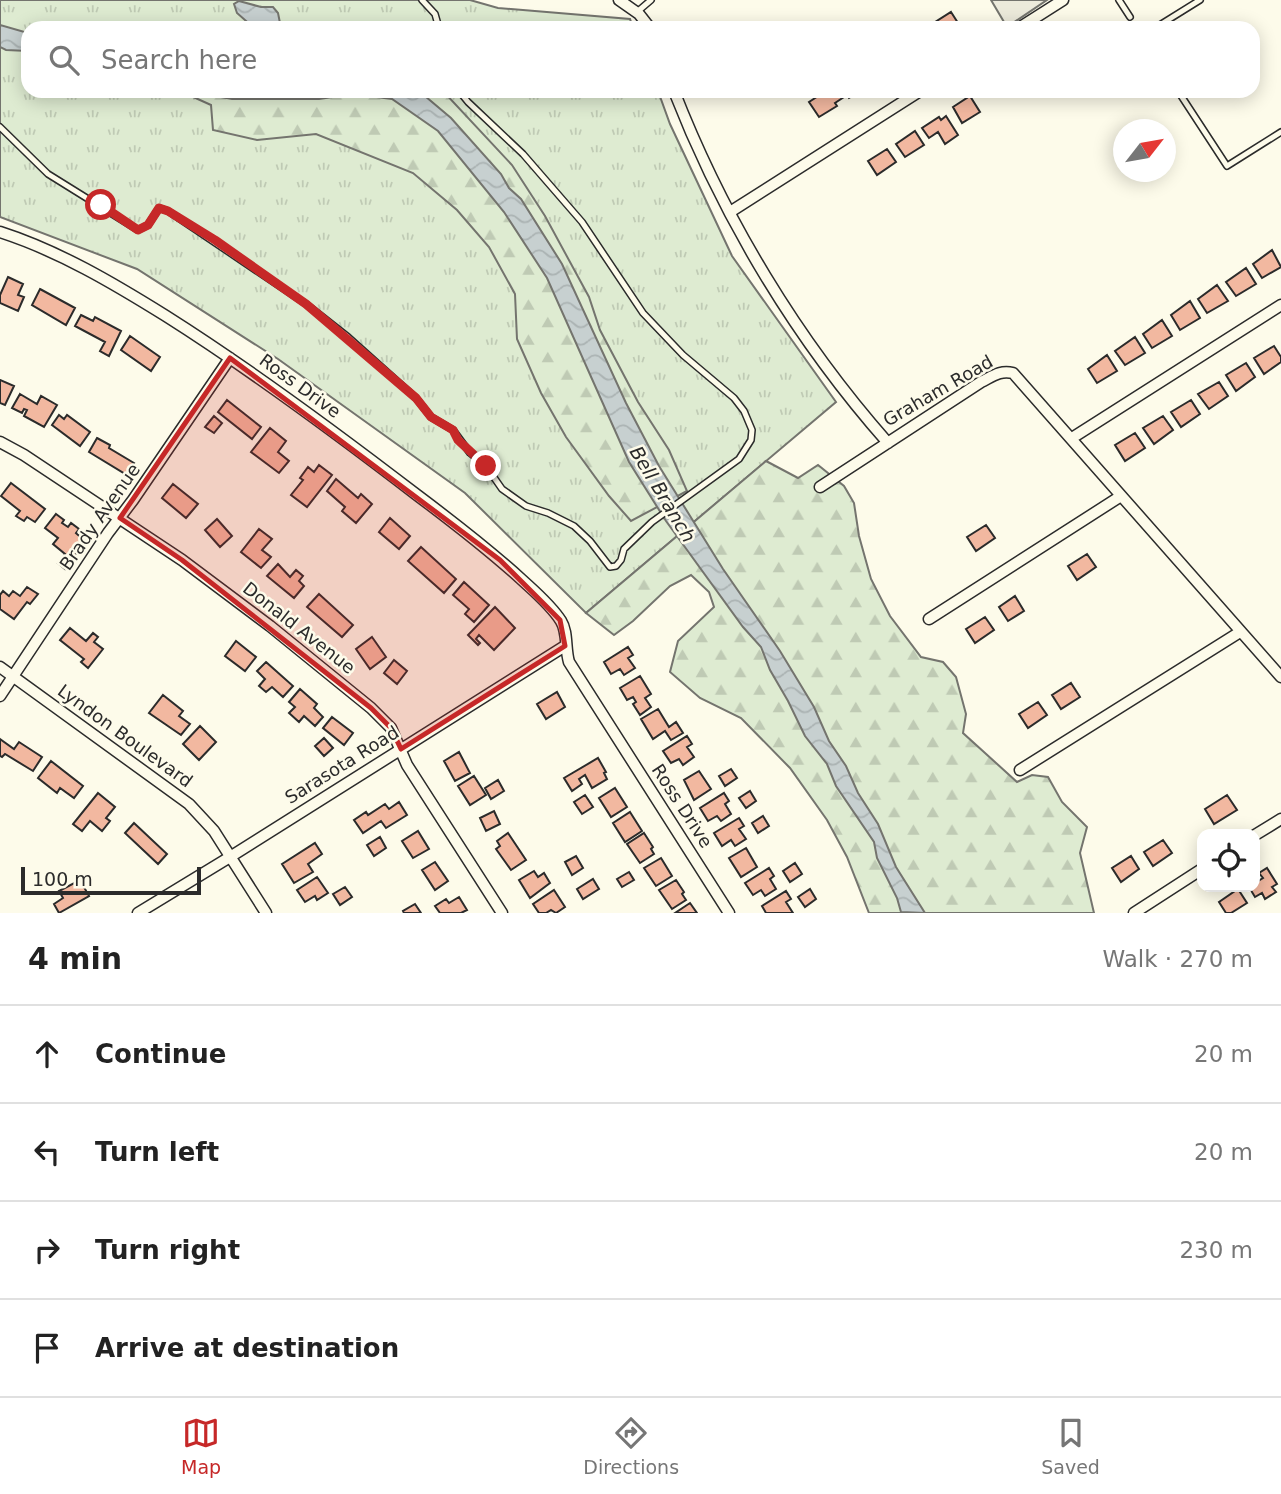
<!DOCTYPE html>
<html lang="en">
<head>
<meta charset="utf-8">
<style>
	:root { --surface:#fff; --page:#f6f6f6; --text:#222; --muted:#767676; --line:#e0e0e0; --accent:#c62828 }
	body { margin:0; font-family:"DejaVu Sans",sans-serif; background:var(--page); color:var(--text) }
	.controls { position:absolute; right:21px; bottom:21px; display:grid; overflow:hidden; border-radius:14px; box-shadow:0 4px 18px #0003 }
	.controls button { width:63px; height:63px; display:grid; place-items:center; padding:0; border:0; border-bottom:2px solid var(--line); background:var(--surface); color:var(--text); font:35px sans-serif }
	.compass { position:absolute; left:1113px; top:119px; width:63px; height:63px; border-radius:50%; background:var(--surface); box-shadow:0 4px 18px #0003; rotate:59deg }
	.scale { position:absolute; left:21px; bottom:18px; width:180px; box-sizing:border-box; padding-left:7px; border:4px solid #2b2b2b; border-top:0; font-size:19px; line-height:24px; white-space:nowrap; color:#2b2b2b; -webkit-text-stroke:5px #fdfbea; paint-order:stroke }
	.stop { position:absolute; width:21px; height:21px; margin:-16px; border:5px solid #c62828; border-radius:50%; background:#fff }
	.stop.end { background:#c62828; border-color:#fff; box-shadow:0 2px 7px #0008 }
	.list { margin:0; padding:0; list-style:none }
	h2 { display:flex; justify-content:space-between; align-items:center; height:91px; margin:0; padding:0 28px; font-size:30px }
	h2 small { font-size:23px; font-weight:400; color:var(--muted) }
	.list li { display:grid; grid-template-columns:46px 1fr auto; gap:21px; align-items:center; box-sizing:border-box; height:98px; padding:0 28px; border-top:2px solid var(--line) }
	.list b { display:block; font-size:26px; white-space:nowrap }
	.list em { font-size:23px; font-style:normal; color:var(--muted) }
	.icon { flex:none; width:38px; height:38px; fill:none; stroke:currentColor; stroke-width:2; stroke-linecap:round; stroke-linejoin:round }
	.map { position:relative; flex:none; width:1281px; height:913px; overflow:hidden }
	.search { position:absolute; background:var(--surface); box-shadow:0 4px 18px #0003; left:21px; right:21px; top:21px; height:77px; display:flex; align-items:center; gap:18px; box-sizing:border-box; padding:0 24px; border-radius:21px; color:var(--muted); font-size:26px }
	.sheet { height:483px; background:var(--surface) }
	nav { display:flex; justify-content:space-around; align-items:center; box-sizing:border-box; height:98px; border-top:2px solid var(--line); background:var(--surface); font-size:19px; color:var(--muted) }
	nav a { display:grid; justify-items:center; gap:4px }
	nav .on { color:var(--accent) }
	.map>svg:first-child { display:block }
	.grass { fill:url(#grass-tufts); stroke:#74746e; stroke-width:2 }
	.forest { fill:url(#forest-firs); stroke:#74746e; stroke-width:2 }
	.parking { fill:#eceadb; stroke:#74746e; stroke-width:2 }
	.water { fill:url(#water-waves); stroke:#74746e; stroke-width:2 }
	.building { fill:#f2b8a0; stroke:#2b2b2b; stroke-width:2 }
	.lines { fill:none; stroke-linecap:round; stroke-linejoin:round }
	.lane-casing { stroke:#2b2b2b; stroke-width:8 }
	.street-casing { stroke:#2b2b2b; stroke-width:13 }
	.lane { stroke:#fdfbea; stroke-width:5 }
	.street { stroke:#fdfbea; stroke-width:10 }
	.route { stroke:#c62828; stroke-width:9 }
	.marked { fill:#c62828; fill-opacity:0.2; stroke:#c62828; stroke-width:5; stroke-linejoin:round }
	.labels { text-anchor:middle; stroke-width:5; stroke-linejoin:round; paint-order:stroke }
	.street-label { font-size:18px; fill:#2b2b2b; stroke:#fdfbea }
	.water-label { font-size:19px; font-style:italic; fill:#2b2b2b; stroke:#fdfbea }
</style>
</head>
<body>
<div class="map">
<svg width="1281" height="913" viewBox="0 0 1281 913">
	<defs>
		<pattern id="grass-tufts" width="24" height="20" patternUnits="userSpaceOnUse" patternTransform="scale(1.75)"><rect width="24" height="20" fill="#deebd1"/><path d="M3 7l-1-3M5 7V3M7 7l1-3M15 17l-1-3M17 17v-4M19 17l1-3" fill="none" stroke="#bfcab4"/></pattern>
		<pattern id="forest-firs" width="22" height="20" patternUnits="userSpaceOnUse" patternTransform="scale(1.75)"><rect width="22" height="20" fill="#deebd1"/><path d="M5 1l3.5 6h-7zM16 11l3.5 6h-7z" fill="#bfcab4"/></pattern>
		<pattern id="water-waves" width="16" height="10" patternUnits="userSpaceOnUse" patternTransform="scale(1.75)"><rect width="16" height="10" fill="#c7d0d0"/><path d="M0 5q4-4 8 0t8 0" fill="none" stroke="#abb3b3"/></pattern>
	</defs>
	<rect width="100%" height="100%" fill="#fdfbea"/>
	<path class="grass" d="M0,0h470l28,8 132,11 3,9h-605v63h630l12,33 62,132 104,146 -250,211 -121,-120 -187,-134 -141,-90 -137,-52z"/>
	<path class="forest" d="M180,91h263l69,74 33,51 44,81 11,33 38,72 31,48 18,41 -56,30 -22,-25 -43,-59 -25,-44 -24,-54 -2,-45 -26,-47 -32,-37 -44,-37 -97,-39 -59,6 -44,-10 -2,-25z
		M766,461l32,17 20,-13 26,21 10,17 5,33 12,43 19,37 31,41 22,5 13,15 10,37 -3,19 54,49 15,-7 16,2 14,25 25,25 -7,26 14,60h-225l-22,-56 -20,-37 -37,-52 -49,-50 -41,-20 -30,-26 8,-31 36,-34 -5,-15 -18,-17 -21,11 -37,35 -19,14 -28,-22z"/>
	<path class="parking" d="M991,0h56l-40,27z"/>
	<path class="water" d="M239,1l22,6h12l5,6 3,15h-27l-17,-15 -3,-9z
		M0,25l28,8v18l-22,-1 -6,-3z
		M205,91h214l32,27 50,56 8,14 12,11 41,65 64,139 33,63 64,103 57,82 34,56 15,34 17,25 12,27 20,31 18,43 29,46 -24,-1 -4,-14 -20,-40 -3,-16 -38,-56 -9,-22 -22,-28 -17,-35 -18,-31 -9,-23 -18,-20 -77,-106 -37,-59 -82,-184 -43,-66 -66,-81 -46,-32 -39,-5 -34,5h-87l-17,-3z"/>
	<path class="building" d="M951,12l9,14 -4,2h-21l-3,-4z
		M826,91h14l4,6 -9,6 2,3 -18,11 -10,-15z
		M845,91h16l-12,7z
		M970,96l10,16 -18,11 -9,-16z
		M946,116l12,19 -13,9 -7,-12 -9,6 -7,-10 17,-11 2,3z
		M915,131l9,14 -19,12 -9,-13z
		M887,149l9,13 -19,13 -9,-14z
		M1272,250l9,17 -19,11 -9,-14z
		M1246,268l10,16 -20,12 -10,-14z
		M8,277l15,7 -5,11 6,2 -6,14 -18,-8v-8z
		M1217,285l11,16 -21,12 -9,-14z
		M40,289l35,19 -9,17 -34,-20z
		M1190,301l10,17 -20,12 -9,-15z
		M81,315l12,6 2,-4 26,14 -12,25 -9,-5 5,-9 -30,-16z
		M1162,320l10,16 -20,12 -9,-14z
		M130,336l30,21 -9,14 -30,-21z
		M1135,337l10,16 -20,12 -10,-14z
		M1274,346l7,11v5l-17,12 -10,-16z
		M1107,355l10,16 -20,12 -9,-14z
		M1246,363l9,14 -19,14 -10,-16z
		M0,380l14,6 -9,19 -5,-2z
		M1219,382l9,14 -19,13 -11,-15z
		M20,394l17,10 4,-8 16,9 -13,22 -20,-11 3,-6 -3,-1 -2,4 -10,-5z
		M227,400l34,27 -9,12 -34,-27z
		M1191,400l9,14 -19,13 -10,-15z
		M59,415l5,4 3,-4 23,17 -10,14 -28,-21z
		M214,416l8,7 -8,10 -9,-6z
		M1163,416l10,14 -19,14 -11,-16z
		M270,428l16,13 -8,11 11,9 -10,12 -28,-21z
		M1135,433l10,15 -20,13 -10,-16z
		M97,438l13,7 -1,3 25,15 -7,12 -38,-23z
		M319,465l13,10 -25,32 -16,-12 12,-15 -3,-2 8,-11 6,5z
		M336,479l22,19 3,-4 11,10 -16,19 -14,-12 3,-4 -18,-16z
		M11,483l34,26 -10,13 -8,-5 -3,4 -8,-5 4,-5 -19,-15z
		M173,484l25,20 -12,14 -24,-20z
		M56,514l8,6 -2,3 6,4 3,-4 8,6 -3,4 9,8 -20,28 -7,-6 7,-9 -12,-10 5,-6 -13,-10z
		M390,518l20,18 -11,13 -20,-17z
		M217,519l15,17 -12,11 -15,-17z
		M986,525l9,13 -19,13 -9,-14z
		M259,529l13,10 -10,11 9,7 -10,11 -20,-16z
		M421,547l35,32 -12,14 -36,-32z
		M1087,554l9,13 -19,13 -9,-14z
		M278,564l12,13 6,-7 7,6 -4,5 5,5 -10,12 -27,-22z
		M464,582l25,23 -15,17 -9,-8 4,-5 -16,-14z
		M27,587l11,7 -8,10 -3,-2 -13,17 -14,-10v-14l3,-4 6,5 4,-5 7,5z
		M319,594l34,31 -11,12 -35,-30z
		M1015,596l9,15 -16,10 -9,-14z
		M495,607l20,21 -21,22 -15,-15 -3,4 4,4 -2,2 -10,-10z
		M985,617l9,13 -19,13 -9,-14z
		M70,628l16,13 7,-8 5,4 -4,5 9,7 -15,19 -7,-6 3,-3 -24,-19z
		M372,637l14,20 -16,12 -14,-20z
		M236,641l20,16 -11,14 -20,-15z
		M628,647l5,8 -5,3 7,10 -11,7 -4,-6 -9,5 -7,-12z
		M394,660l13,11 -10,13 -13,-11z
		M266,662l27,24 -10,11 -11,-10 -6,5 -7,-6 6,-7 -8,-8z
		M640,676l11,18 -6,4 6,9 -11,8 -7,-11 3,-2 -3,-5 -6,3 -7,-12z
		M1071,683l9,14 -19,12 -9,-14z
		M300,689l17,15 -3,4 9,9 -8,9 -11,-10 -5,6 -10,-9 6,-6 -6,-5z
		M557,692l8,15 -19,12 -9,-15z
		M163,695l20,16 -4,5 11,8 -9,11 -32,-22z
		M1038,702l9,13 -19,13 -9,-14z
		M658,709l11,18 7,-5 7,11 -12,7 -6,-9 -12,8 -12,-20z
		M332,717l21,16 -9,12 -21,-17z
		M200,726l16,16 -17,18 -16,-16z
		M687,736l5,8 -5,3 7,10 -11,8 -4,-6 -8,4 -8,-12z
		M324,738l9,10 -9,8 -9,-10z
		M0,739l14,10 5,-7 23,15 -9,14 -28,-17 -3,3 -2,-1z
		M459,752l11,21 -15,8 -11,-20z
		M598,758l8,14 -2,1 3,6 -15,9 -7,-13 -6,4 3,5 -10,7 -8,-13z
		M51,761l32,25 -9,12 -14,-10 -3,5 -19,-15z
		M731,769l6,9 -12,8 -6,-10z
		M699,771l12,18 -17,11 -10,-20z
		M474,776l12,19 -16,10 -12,-19z
		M498,780l6,11 -13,8 -6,-11z
		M615,788l12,19 -16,10 -12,-19z
		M750,791l6,10 -10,7 -7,-10z
		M98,793l17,14 -9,11 4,3 -8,10 -12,-10 -8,10 -9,-7z
		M724,793l5,8 -4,3 6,10 -10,7 -4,-5 -9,5 -8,-13z
		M585,795l8,12 -11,7 -8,-12z
		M1227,795l10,15 -23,14 -9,-15z
		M399,802l8,13 -21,13 -5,-7 -18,12 -9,-13 12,-8 2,3 17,-11 4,5z
		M494,811l6,13 -14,7 -6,-13z
		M630,812l12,19 -17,11 -12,-19z
		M763,816l6,10 -11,7 -6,-10z
		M739,818l5,8 -5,3 7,10 -11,7 -4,-6 -9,6 -8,-13z
		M134,823l33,31 -9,10 -33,-31z
		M418,831l11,18 -16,9 -11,-17z
		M508,833l18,27 -15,10 -15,-21 4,-3 -3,-5z
		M644,833l9,14 -2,2 3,5 -14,9 -13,-19z
		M380,837l6,11 -12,8 -7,-11z
		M1163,840l9,13 -19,13 -9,-14z
		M315,843l7,11 -14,10 5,8 -19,11 -12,-19z
		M746,848l11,19 -16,10 -12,-19z
		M576,856l7,12 -11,7 -7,-13z
		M1131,856l8,13 -18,13 -9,-14z
		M661,858l11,18 -16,10 -12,-18z
		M435,862l13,19 -13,9 -13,-20z
		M795,863l7,11 -12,8 -7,-11z
		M769,868l5,8 -4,3 6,10 -11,7 -4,-6 -8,5 -8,-12z
		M1267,868l10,16 -5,3 4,5 -11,7 -3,-6 -7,4 -6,-10h6v-4l8,-5 -4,-5z
		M534,871l4,6 6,-4 6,10 -20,15 -11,-18z
		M629,872l5,8 -12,7 -5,-8z
		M317,877l11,16 -11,7 -2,-4 -10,6 -8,-12z
		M593,879l6,10 -16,10 -6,-10z
		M80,880l9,16 -30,17 -5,-9 9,-6 -4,-7z
		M676,880l8,12 -2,2 4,6 -14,9 -13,-19z
		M345,887l7,10 -12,8 -7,-11z
		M810,889l6,10 -11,8 -7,-10z
		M1238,889l9,14 -16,10h-5l-7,-11z
		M554,890l11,17 -9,6 -5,-3 -5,3h-7l-6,-9z
		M786,891l5,8 -5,3 7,11h-27l-4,-7z
		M459,897l8,13 -6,3h-21l-5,-7 11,-7 3,4z
		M690,903l7,10h-22z
		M415,904l6,9h-17l-1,-2z"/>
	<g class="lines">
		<g class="lane-casing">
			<path id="lane" d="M422,0l13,14 4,14
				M1119,0l11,17
				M637,12l14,-12
				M1155,28l45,-28
				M1178,91l49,75 54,-34
				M0,127l48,47 90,56 10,-5 11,-17 9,3 138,93 42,33 68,61 15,19 22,13 17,23 16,13 16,23 24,17 22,7 26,13 16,15 20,26 6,-1 5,-6 3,-11 28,-27 87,-63 12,-19 1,-10 -8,-19 -10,-13 -51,-43 -40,-42 -61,-91 -59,-68 -55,-52 -9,-11"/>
		</g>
		<g class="street-casing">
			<path id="street" d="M619,0l20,14 11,14
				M1019,28l44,-28
				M674,91c50,128 123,249 214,352
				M730,212l190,-121
				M0,232c59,19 113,51 166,84 87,55 169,116 251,179 36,27 71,54 104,84 13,12 30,26 40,42 7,11 4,28 8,41l160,251
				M1072,438l209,-133
				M0,442l24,13 158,105 88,66 101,82 20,20 16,37 95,148
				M820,487l161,-105c12,-6 19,-12 32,-9l268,304
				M929,619l192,-123
				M0,667l189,137 25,27 52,82
				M0,696l108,-163 25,-33 97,-142
				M1020,770l220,-138
				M1255,835l26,-16
				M138,913l92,-56 335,-211
				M1134,913l68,-44"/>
		</g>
		<use href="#lane" class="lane"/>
		<use href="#street" class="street"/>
	</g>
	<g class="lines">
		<path class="route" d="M101,205l37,25 10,-5 11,-17 9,3 47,29 91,64 110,94 15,19 22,13 5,10 28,26"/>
	</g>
	<path class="marked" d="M230,358l270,202 60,60 5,26 -164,103 -10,-21 -20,-20 -189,-148 -62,-42z"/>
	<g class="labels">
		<g class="street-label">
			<text transform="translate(300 386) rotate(36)" y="6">Ross Drive</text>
			<text transform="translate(938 391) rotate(-30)" y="6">Graham Road</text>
			<text transform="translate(100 517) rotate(-55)" y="6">Brady Avenue</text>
			<text transform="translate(299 628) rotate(38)" y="6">Donald Avenue</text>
			<text transform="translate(125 736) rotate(36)" y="6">Lyndon Boulevard</text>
			<text transform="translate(342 765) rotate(-32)" y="6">Sarasota Road</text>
			<text transform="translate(682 806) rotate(57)" y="6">Ross Drive</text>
		</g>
		<g class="water-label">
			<text transform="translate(663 494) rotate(59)" y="7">Bell Branch</text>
		</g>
	</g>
</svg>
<div class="controls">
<button><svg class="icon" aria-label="locate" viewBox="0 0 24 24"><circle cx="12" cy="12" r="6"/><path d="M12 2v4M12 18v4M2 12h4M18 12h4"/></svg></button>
</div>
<svg class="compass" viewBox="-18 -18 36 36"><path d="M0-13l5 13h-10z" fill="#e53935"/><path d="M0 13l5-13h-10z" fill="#767676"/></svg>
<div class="scale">100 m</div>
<div class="stop" style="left:101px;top:205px"></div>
<div class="stop end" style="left:486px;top:466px"></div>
<div class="search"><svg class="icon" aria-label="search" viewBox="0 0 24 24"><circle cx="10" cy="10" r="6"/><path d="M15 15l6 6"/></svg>Search here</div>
</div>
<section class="sheet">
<h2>4 min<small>Walk · 270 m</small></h2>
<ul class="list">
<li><svg class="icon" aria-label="ahead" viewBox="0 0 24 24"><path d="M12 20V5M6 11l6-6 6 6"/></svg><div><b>Continue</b></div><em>20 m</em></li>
<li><svg class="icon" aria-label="left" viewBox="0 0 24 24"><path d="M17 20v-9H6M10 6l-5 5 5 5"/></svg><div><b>Turn left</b></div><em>20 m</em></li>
<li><svg class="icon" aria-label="right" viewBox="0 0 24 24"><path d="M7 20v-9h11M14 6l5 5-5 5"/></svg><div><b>Turn right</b></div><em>230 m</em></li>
<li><svg class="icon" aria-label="arrive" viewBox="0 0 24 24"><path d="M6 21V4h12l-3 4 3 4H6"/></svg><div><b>Arrive at destination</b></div></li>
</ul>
</section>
<nav>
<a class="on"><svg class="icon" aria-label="map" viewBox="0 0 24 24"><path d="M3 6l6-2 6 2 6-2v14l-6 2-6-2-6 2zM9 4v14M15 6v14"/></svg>Map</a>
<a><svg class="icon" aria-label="directions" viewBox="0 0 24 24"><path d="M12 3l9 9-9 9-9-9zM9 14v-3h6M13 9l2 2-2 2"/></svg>Directions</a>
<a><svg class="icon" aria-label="saved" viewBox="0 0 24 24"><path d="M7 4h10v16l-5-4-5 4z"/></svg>Saved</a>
</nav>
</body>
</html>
